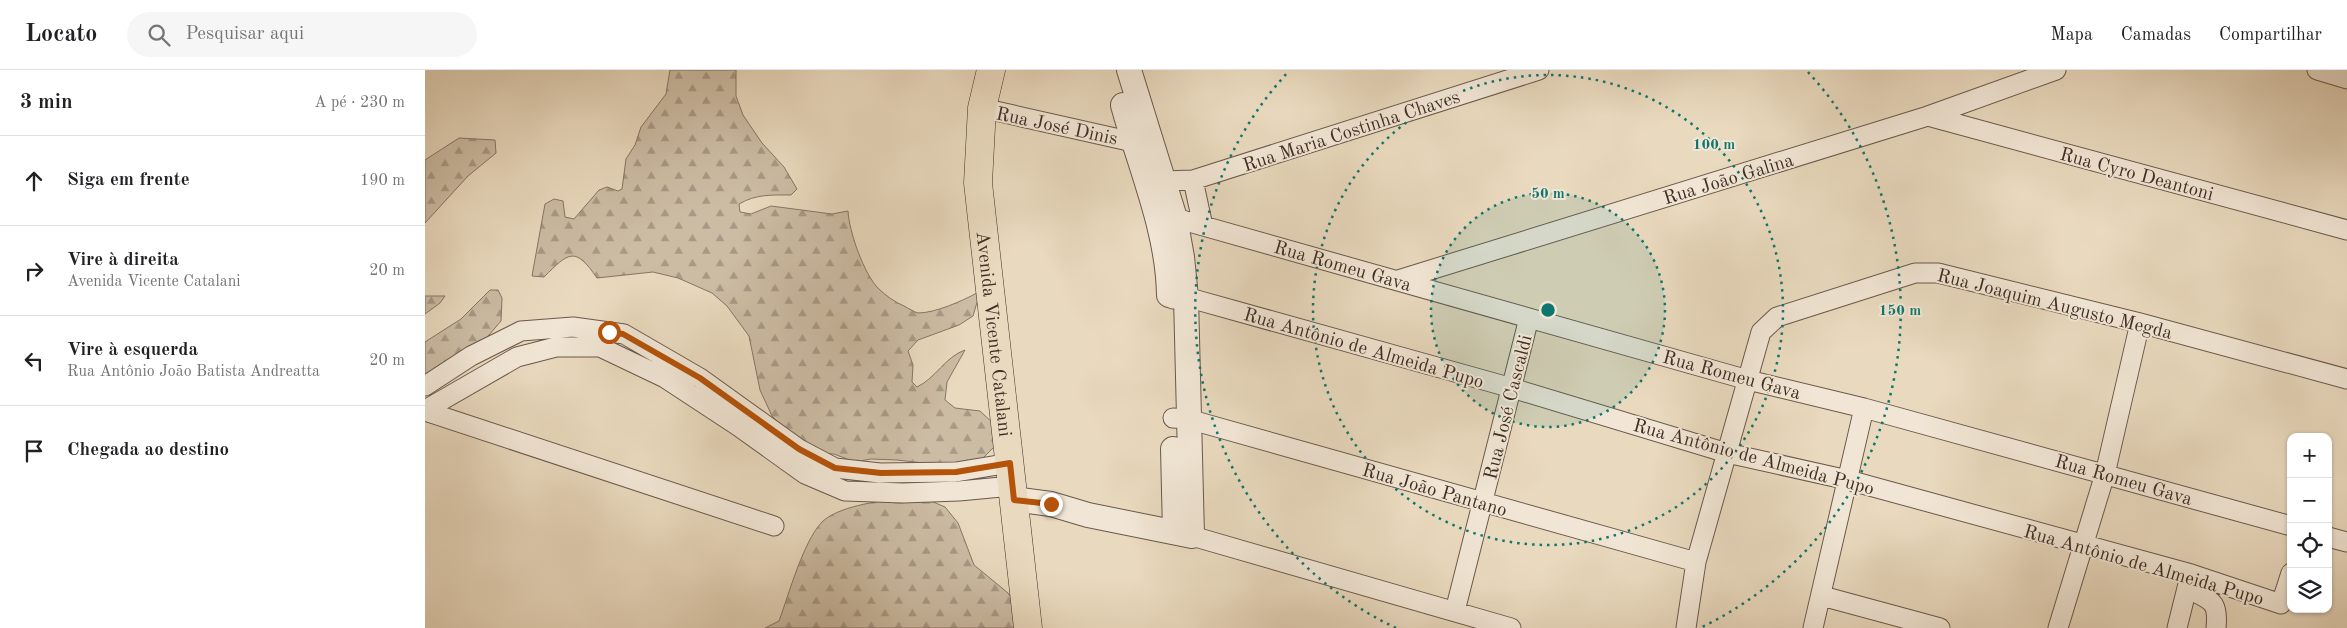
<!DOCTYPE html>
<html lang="pt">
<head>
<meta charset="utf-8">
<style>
	:root { --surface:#fff; --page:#f6f6f6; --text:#202124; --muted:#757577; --line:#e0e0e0 }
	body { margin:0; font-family:"Old Standard TT",serif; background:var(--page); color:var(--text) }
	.controls { position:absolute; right:15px; bottom:15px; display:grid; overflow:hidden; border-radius:10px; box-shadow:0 1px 4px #0004 }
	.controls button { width:45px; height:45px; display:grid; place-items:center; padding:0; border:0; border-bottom:1px solid var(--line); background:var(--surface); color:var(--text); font:25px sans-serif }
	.stop { position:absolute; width:15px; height:15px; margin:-11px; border:4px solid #b45309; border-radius:50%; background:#fff }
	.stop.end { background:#b45309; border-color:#fff; box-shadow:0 1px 5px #0008 }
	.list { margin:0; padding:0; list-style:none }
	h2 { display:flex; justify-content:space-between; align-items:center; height:65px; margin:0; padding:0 20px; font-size:21px }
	h2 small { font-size:16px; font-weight:400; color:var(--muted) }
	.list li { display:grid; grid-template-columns:32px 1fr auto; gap:15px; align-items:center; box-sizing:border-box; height:90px; padding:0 20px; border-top:1px solid var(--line) }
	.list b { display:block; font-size:19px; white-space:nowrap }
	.list p { margin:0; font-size:16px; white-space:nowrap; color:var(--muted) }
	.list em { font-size:16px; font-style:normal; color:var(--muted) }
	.icon { flex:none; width:28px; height:28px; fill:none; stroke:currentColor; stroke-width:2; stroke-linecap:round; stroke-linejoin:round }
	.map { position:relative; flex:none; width:1922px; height:558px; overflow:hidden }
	header { display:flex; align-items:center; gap:30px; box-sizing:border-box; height:70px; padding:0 25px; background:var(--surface); border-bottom:1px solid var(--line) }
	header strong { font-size:24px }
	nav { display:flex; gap:28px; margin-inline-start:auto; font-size:18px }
	.search { width:350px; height:45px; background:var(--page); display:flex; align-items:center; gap:12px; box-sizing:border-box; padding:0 18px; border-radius:28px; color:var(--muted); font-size:19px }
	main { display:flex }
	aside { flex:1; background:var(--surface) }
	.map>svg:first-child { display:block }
	.forest { fill:url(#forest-firs); stroke:#867564 }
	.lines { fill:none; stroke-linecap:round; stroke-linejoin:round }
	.minor-casing { stroke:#6a594b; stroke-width:21 }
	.tertiary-casing { stroke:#6a594b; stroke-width:26 }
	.primary-casing { stroke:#3f2e25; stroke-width:29 }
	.minor { stroke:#f1e6d5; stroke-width:19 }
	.tertiary { stroke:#f1e6d5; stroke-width:24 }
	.primary { stroke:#e9d9be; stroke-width:28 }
	.route { stroke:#b45309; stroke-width:6 }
	.ring { fill:none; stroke:#0f766e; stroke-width:2.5; stroke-dasharray:2.5 5 }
	.labels { text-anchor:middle; stroke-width:4; stroke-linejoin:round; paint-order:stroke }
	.street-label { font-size:19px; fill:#3f2e25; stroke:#f1e6d5 }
	.centre { fill:#0f766e; stroke:#f1e6d5; stroke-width:2.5 }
	.ring-label { font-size:15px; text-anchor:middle; font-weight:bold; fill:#0f766e; stroke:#f1e6d5; stroke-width:4; stroke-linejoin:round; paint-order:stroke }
</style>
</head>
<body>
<header>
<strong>Locato</strong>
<div class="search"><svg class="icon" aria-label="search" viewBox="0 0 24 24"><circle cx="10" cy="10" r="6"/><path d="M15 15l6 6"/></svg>Pesquisar aqui</div>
<nav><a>Mapa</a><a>Camadas</a><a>Compartilhar</a></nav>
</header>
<main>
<aside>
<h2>3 min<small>A pé · 230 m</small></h2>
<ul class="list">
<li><svg class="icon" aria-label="ahead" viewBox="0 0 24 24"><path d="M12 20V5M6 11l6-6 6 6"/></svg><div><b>Siga em frente</b></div><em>190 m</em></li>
<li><svg class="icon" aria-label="right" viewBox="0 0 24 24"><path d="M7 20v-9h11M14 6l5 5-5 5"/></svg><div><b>Vire à direita</b><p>Avenida Vicente Catalani</p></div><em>20 m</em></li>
<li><svg class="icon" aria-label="left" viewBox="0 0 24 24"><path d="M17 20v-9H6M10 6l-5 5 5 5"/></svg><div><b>Vire à esquerda</b><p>Rua Antônio João Batista Andreatta</p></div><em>20 m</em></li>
<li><svg class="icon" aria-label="arrive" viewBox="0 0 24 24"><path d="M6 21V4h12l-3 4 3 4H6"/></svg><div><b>Chegada ao destino</b></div></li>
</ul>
</aside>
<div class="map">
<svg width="1922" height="558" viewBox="0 0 1922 558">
	<defs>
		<pattern id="forest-firs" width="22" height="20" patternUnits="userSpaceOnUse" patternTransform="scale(1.25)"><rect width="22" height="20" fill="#ccbca4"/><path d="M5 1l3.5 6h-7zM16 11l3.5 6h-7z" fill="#a79985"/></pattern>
	</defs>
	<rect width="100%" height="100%" fill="#e9d9be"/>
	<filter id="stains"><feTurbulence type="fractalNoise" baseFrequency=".004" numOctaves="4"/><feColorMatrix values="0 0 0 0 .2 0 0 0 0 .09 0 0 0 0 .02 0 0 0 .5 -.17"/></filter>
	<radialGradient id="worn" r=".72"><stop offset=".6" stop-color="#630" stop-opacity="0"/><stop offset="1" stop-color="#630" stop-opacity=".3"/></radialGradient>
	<path class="forest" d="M245,0h66v26l7,19 19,28 22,24 13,22 -6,6c-19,0 -35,-1 -52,9l1,8 11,2 20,-8 61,8 16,-3c1,20 16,64 31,78 7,7 16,13 25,17 4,2 10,6 14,7 17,0 44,-12 59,-20l1,6 -5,17 -14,9 -41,15 -10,11 5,14 -1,17 5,5c19,-9 28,-30 48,-37l-18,32 -2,18 10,8 25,3 13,12 3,22 -14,14 -24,8 -61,-7 -26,-1 -16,3 -21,-8 -24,-1 -21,-18 -17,-19 -12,-26 -11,-54 -22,-30 -15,-13 -34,-15 -25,-6 -56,6c-22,-32 -28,-26 -53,-1l-12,-1 13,-72 9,-5 9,2 2,16 9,2 25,-29 8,-3 11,4 4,-2 4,-30 9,-14 6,-18 25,-33z
		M34,68l36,2 1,13 -28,23 -43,47v-63z
		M65,220h8l4,8 -1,23 -42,49 -34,11v-39l36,-23z
		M0,226h20l-5,7 -15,11z
		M473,429l33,2 14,6 13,16 16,42 34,28 13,19 5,16h-261l14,-7c10,-27 24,-79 43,-99 15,-15 55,-21 76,-23z"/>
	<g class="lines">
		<g class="minor-casing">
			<path id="minor" d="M1892,0l30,9
				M557,38l151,34
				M1503,46l419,114
				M768,110l10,46
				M737,111l31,-1 346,-110
				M739,149l11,-1 573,162 116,28 427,118
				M973,210l530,-164 128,-46
				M748,229l13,-2 326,91 215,65 121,27 343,94 90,30 10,-31
				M0,316l46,-30 50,-25 52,-4 51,7 76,44 99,71 36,19 45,5 76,-1 54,-9
				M0,340l92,-53 39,-10h44l65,31 73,48 67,48 40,17 58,2 56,-2 53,-5
				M0,341l349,115
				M748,348l15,1 508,143
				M767,466l319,92
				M1903,467l19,5
				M1762,518c23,13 32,11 29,40
				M1397,526l118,32
				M1030,541l74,-293
				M1261,558l10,-66 65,-230 16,-15 138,-44h23l202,50 207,56
				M1388,558l51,-220
				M1633,558l47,-154 35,-151
				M1752,558l13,-52"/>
		</g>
		<g class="tertiary-casing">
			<path id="tertiary" d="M698,35c17,63 45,125 46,190
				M748,379l2,82
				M589,429l37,5 37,11 104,21 -6,-239 -4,-40 -7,-39 -46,-148"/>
		</g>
		<g class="primary-casing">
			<g id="primary">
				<path id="s1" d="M566,0l-9,38 -4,75 50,445"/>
			</g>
		</g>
		<use href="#minor" class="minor"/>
		<use href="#tertiary" class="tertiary"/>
		<use href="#primary" class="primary"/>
	</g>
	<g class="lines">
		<path class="route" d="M184,262l14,2 77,44 99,71 36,19 46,5 75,-1 54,-9 4,37 37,4"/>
	</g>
	<circle cx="1123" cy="240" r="117" fill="#0f766e" fill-opacity=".12"/>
	<g class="ring">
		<circle cx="1123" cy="240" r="117"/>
		<circle cx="1123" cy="240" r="235"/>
		<path d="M971 558A352 352 0 0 1 863 2M1383 2A352 352 0 0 1 1275 558"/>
	</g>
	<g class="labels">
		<g class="street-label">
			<text transform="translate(632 55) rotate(12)" y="7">Rua José Dinis</text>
			<text transform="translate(926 60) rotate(-18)" y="7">Rua Maria Costinha Chaves</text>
			<text transform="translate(1712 103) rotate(15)" y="7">Rua Cyro Deantoni</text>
			<text transform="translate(1303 108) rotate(-17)" y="7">Rua João Galina</text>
			<text transform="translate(918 195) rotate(16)" y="7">Rua Romeu Gava</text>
			<text transform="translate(1630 233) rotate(14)" y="7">Rua Joaquim Augusto Megda</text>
			<text dy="7" stroke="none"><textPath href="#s1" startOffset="266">Avenida Vicente Catalani</textPath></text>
			<text transform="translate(939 277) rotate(16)" y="7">Rua Antônio de Almeida Pupo</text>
			<text transform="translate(1307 304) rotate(15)" y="7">Rua Romeu Gava</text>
			<text transform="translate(1082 337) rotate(-76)" y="7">Rua José Cascaldi</text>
			<text transform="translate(1329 386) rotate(15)" y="7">Rua Antônio de Almeida Pupo</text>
			<text transform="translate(1699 409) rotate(16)" y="7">Rua Romeu Gava</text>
			<text transform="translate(1010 419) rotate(16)" y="7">Rua João Pantano</text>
			<text transform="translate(1719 494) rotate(16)" y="7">Rua Antônio de Almeida Pupo</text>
		</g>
	</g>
	<circle cx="1123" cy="240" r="8" class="centre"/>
	<g class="ring-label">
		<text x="1289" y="79">100 m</text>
		<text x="1123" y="128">50 m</text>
		<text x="1475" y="245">150 m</text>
	</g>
	<rect width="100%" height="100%" filter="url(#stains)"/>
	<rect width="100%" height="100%" fill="url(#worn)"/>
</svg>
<div class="controls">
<button>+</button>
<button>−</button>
<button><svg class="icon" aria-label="locate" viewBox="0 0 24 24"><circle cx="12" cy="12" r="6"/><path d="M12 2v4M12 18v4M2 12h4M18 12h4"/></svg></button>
<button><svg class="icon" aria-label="layers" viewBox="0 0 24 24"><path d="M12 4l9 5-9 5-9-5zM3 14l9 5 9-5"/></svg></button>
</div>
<div class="stop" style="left:184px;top:262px"></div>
<div class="stop end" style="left:626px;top:434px"></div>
</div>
</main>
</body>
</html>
